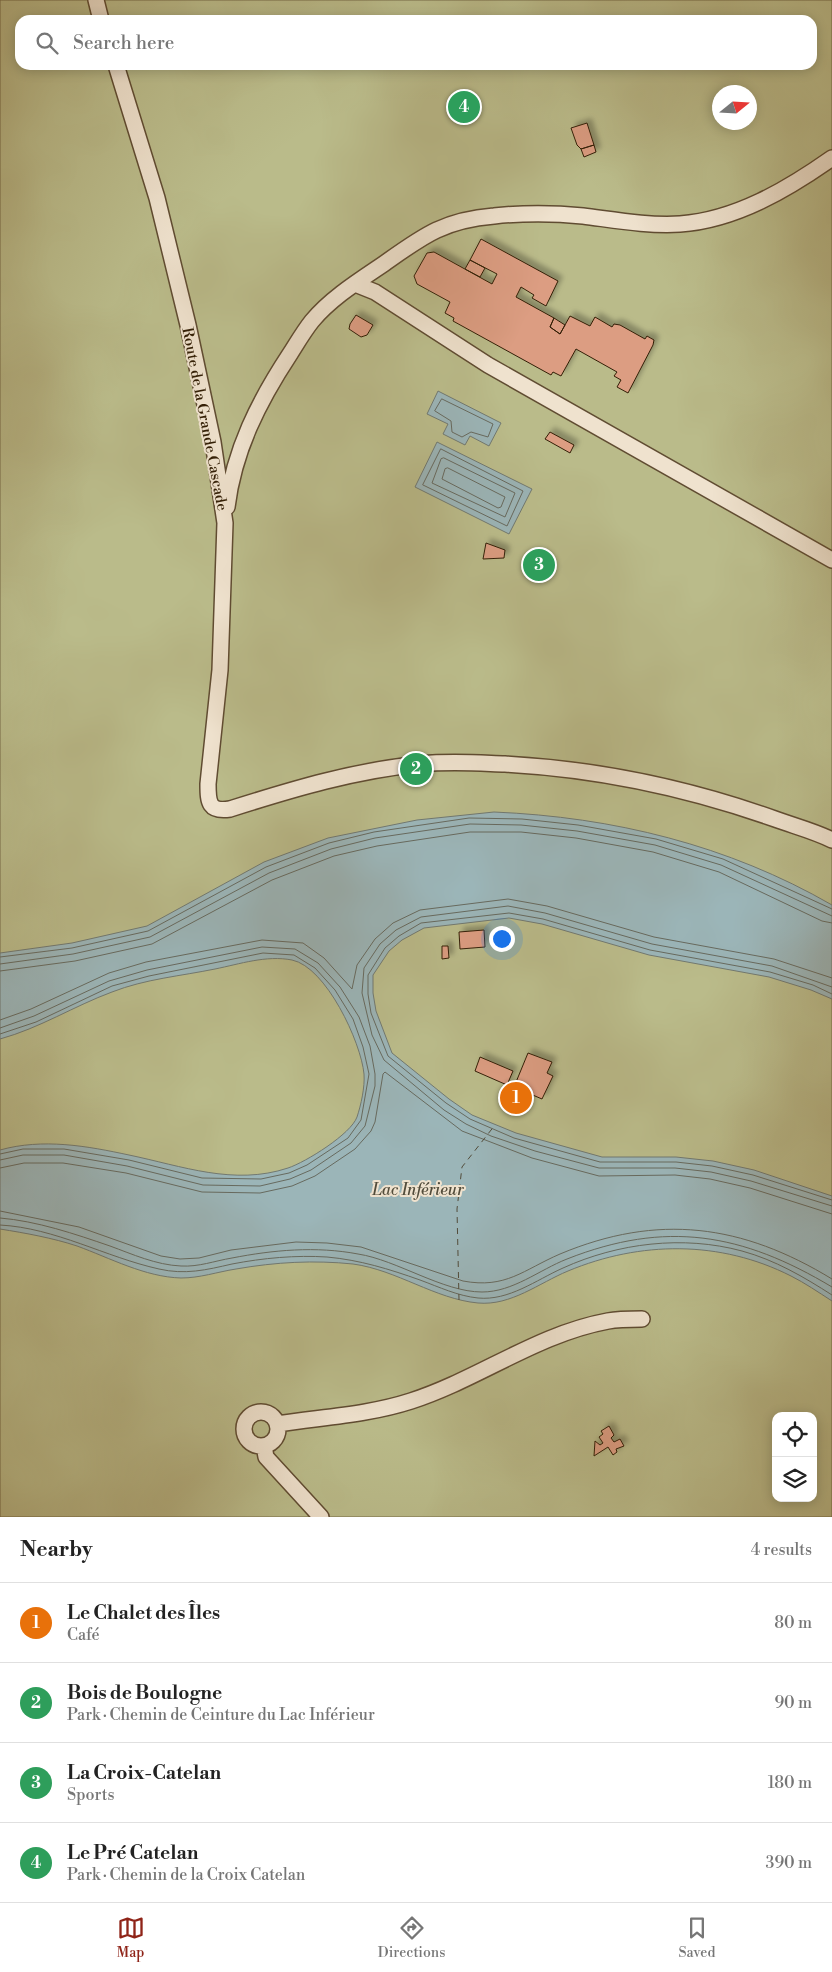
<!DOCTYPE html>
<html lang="en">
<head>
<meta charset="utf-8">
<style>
	:root { --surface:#fff; --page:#f2f2f2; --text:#222; --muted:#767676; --line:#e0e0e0; --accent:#8f2418 }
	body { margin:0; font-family:"Libre Bodoni",serif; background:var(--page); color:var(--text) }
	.controls { position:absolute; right:15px; bottom:15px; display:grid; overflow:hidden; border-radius:10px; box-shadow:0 2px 12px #0003 }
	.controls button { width:45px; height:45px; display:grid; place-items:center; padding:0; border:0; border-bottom:1px solid var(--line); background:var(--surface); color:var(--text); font:25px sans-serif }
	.compass { position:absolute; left:712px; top:85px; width:45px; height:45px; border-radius:50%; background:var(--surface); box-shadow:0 2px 12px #0003; rotate:72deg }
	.you { position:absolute; left:501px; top:938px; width:18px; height:18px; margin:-12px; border:4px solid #fff; border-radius:50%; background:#1a73e8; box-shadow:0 0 0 8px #1a73e833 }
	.badge { display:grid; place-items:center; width:32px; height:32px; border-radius:50%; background:var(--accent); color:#fff; font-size:16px; font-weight:700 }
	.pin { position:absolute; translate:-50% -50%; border:2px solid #fff; box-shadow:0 1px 5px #0006 }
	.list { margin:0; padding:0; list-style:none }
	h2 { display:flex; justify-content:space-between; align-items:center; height:65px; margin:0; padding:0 20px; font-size:21px }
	h2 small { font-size:16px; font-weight:400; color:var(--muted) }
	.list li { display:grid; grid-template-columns:32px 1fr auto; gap:15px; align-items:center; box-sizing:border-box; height:80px; padding:0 20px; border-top:1px solid var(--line) }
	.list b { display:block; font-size:19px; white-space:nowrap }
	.list p { margin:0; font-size:16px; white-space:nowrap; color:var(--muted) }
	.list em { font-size:16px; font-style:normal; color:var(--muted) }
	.icon { flex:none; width:28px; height:28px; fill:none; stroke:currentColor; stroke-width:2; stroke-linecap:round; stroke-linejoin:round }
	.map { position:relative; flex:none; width:832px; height:1517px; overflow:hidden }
	.search { position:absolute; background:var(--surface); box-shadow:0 2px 12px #0003; left:15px; right:15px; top:15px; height:55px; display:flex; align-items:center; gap:12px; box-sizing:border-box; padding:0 18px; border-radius:15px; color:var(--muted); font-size:19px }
	.sheet { height:385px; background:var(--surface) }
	nav { display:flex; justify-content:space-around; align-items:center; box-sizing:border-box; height:70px; border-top:1px solid var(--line); background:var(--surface); font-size:14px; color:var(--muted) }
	nav a { display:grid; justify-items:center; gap:2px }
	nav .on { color:var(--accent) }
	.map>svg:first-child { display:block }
	.green { fill:#babb8a; stroke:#766d48; fill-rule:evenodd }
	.water { fill:#9bb5b8; stroke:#717971 }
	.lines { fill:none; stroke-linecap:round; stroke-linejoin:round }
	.shore { stroke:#676a5f; stroke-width:1 }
	.ferry { stroke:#524c3b; stroke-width:1; stroke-dasharray:6 5; stroke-linecap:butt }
	.building { fill:#dc9d82; stroke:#331f06; filter:url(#shadow) }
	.minor-casing { stroke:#604c32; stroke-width:18 }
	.minor { stroke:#efe2ce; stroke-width:15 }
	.labels { text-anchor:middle; stroke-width:4; stroke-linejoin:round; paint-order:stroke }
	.street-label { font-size:15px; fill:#331f06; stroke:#efe2ce }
	.water-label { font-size:16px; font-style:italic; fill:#524c3b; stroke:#efe2ce }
</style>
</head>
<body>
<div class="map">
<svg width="832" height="1517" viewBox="0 0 832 1517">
	<defs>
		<filter id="shadow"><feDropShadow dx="4.5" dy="-4.5" stdDeviation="2.5" flood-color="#0004"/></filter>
	</defs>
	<rect width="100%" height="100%" fill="#e7d2b4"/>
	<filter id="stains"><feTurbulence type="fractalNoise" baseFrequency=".004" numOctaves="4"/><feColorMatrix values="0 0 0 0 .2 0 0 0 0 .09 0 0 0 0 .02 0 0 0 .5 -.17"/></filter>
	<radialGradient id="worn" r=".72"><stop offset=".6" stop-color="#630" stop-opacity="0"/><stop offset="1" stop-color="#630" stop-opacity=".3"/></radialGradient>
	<path class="green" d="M0,0h832v1517h-832zM20,20h792v45h-792zM720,92h30v30h-30zM776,1416h37v82h-37z"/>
	<path class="water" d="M438,391l63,32 -12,23 -19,-10 -5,9 -22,-11 5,-10 -21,-10z
		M437,442l95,47 -23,45 -94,-47z
		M494,812c119,5 234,33 338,93v94l-21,-9 -42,-13 -120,-22 -107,-31 -33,-6 -85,10 -22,12 -13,11 -16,24v18l3,18 16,42 57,46 23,16 44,18 86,24h74l37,4 41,9 78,26v105c-14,-9 -27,-18 -41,-25 -71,-36 -151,-35 -223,-5 -29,12 -57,35 -90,32 -43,-4 -81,-33 -125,-39 -39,-4 -77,-2 -117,5 -19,3 -36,9 -55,9 -36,-1 -71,-20 -104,-32 -24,-8 -52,-13 -77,-17v-79c43,-12 87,-4 129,5 53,11 105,31 159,13 18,-6 63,-34 69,-51 4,-12 8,-30 7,-43 -3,-32 -38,-107 -72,-114 -26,-5 -52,4 -77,9 -34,7 -70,10 -103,23 -38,14 -72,36 -112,47v-86l72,-10 75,-17 117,-64 64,-24 89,-18z"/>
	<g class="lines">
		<path class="shore" d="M442,399l51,25 -5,13 -17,-5 -9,5 -10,-5 -1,-11 -16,-10z
			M441,449l82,42 -16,35 -84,-41z
			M444,458l71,35 -10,24 -73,-34 9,-24z
			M448,468l57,29 -4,10 -3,1 -56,-29 3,-10z
			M0,957l72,-9 76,-17 118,-64 63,-24 45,-11 95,-14 53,1 56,6 78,14 67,20 109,50
			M0,964l73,-10 77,-17 119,-64 62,-24 44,-11 95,-14 51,1 56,6 78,14 66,20 111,51
			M0,971l75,-10 77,-17 120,-64 62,-24 43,-10 93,-14h51l55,6 77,14 66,20 103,49 10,2
			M832,987l-60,-21 -120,-22 -107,-31 -37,-7 -87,11 -25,13 -16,14 -16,24 -2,25 10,42 12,25 60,50 22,14 25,12 44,15 64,17h76l36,4 40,9 81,25
			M832,994l-19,-9 -43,-13 -120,-22 -107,-31 -34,-6 -88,10 -22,13 -14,12 -17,27v19l3,19 17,43 58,47 24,16 44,19 86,24h76l36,4 41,9 79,25
			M0,1020l31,-11 78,-36 37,-11 116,-22 41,3 21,15 28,31 5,-24 18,-26 18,-16 27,-13 88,-11 39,7 107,31 120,22 58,19
			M0,1028l34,-12 75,-35 38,-11 115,-23 33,2 23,14 22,24 19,30 11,29 5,28v12l-10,40 -14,17 -40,27 -21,9 -30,7 -57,-1 -76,-19 -63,-11h-41l-23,5
			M0,1034l36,-12 76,-36 37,-10 114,-23 31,2 21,13 20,22 18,29 10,28 6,27 -8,46 -13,18 -41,27 -18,8 -28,6 -59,-1 -73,-18 -65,-11h-41l-23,5
			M0,1168l24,-5h39l63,10 76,19 58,1 32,-7 23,-10 40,-27 16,-18 4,-9 8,-48 2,-2 77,59 70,27 67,18 76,-1 35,4 40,9 82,26
			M0,1211l79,16 82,29 19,3 19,-1 32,-8 65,-8 31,1 34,4 102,34c43,8 60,-11 97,-27 98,-41 182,-30 272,25
			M0,1218c37,3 75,16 110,28 22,8 46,19 71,20 18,1 33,-5 51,-8 41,-8 84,-12 126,-4 39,6 85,38 124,38 31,0 57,-22 85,-33 99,-39 175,-26 265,28
			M0,1225c56,3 105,32 159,44 26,6 47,1 73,-5 31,-6 64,-9 95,-7 33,3 62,12 93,23 19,7 38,16 58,18 31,3 58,-18 85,-30 55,-25 120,-33 179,-17 33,9 62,26 90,44"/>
		<path class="ferry" d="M459,1300l-2,-91 5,-42 33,-42"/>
	</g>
	<path class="building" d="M587,123l7,22 -13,4 -4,-4 -6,-17z
		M594,145l2,7 -12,5 -3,-8z
		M481,239l77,42 -12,25 -14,-8 2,-3 -13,-8 -5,10 38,21 -4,9 10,7 10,-18 20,10 5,-9 17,10 2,-3 6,1 25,14 2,-3 7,4 -1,5 -25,48 -11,-6 4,-7 -7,-4 3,-4 -41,-23 -15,27 -8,-4 -2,3 -98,-54 1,-3 -9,-5 5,-11 -33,-18 -3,-8 13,-23 7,-1 58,32 5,-10 -27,-14z
		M470,260l15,8 -5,9 -15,-8z
		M356,315l17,10 -6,10 -6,2 -12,-8 1,-5z
		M554,318l11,7 -5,9 -10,-7z
		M550,432l24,13 -4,8 -25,-14z
		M486,543l19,7 -1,8 -21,1z
		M484,930l1,17 -25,2 -1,-17z
		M442,946h6l1,12 -7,1z
		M528,1053l24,9 -5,11 6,3 -11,23 -28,-12z
		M480,1057l33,14 -6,14 -32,-14z
		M609,1426l5,9 -3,3 3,4 6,-3 4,7 -8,3 1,3 -4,3 -5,-8 -14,9 1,-15 5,4 3,-2 -4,-6 4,-3 -2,-3z"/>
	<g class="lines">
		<g class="minor-casing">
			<path id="minor" d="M96,0l5,20
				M116,65l41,133 31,127 25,117 12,81 -5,147 -12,114c0,19 1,28 22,25 63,-20 126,-39 192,-45 27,-3 55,-1 83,0 93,5 183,24 270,55 19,7 39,12 57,21
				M355,284l20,8 113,73 344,195
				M227,507c7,-57 32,-106 63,-153 7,-11 14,-23 22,-33 19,-23 48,-41 73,-58 38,-27 59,-43 109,-47 28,-3 60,-3 89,0 32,4 65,10 97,8 56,-4 108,-35 152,-66
				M244 1429a17 17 0 1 1 34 0a17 17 0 1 1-34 0Z
				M277,1424c45,-7 91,-9 134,-23 68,-22 126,-67 197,-80 10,-2 23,-2 34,-2
				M264,1446l2,11 55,60"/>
		</g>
		<use href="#minor" class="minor"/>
	</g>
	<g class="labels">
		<g class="street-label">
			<text transform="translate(205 419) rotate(79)" y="5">Route de la Grande Cascade</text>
		</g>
		<g class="water-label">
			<text x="418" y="1195">Lac Inférieur</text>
		</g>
	</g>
	<rect width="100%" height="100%" filter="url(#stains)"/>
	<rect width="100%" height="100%" fill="url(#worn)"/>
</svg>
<div class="controls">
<button><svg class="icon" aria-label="locate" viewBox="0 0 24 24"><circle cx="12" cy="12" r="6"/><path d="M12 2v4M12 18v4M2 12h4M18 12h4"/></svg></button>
<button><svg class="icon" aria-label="layers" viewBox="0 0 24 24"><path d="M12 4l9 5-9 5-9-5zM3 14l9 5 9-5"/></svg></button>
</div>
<svg class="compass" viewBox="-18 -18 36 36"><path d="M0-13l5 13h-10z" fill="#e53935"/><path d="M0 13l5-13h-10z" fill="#767676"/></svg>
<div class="you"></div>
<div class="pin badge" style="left:516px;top:1098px;background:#e8710a">1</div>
<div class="pin badge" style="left:416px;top:769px;background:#2e9e5b">2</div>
<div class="pin badge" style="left:539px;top:565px;background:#2e9e5b">3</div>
<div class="pin badge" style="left:464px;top:107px;background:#2e9e5b">4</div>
<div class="search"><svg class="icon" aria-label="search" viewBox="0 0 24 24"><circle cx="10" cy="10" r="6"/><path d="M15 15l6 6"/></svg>Search here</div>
</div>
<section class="sheet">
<h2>Nearby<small>4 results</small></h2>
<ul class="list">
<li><span class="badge" style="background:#e8710a">1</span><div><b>Le Chalet des Îles</b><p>Café</p></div><em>80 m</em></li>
<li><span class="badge" style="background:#2e9e5b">2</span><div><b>Bois de Boulogne</b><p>Park · Chemin de Ceinture du Lac Inférieur</p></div><em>90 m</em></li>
<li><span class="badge" style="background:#2e9e5b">3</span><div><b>La Croix-Catelan</b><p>Sports</p></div><em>180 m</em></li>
<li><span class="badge" style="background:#2e9e5b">4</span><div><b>Le Pré Catelan</b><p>Park · Chemin de la Croix Catelan</p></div><em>390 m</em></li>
</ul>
</section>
<nav>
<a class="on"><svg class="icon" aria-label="map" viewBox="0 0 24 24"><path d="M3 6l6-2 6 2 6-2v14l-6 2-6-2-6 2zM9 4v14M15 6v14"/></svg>Map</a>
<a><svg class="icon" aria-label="directions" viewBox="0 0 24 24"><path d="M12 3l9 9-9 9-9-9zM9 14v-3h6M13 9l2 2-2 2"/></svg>Directions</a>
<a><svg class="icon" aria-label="saved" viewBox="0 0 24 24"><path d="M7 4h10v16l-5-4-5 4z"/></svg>Saved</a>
</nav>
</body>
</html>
